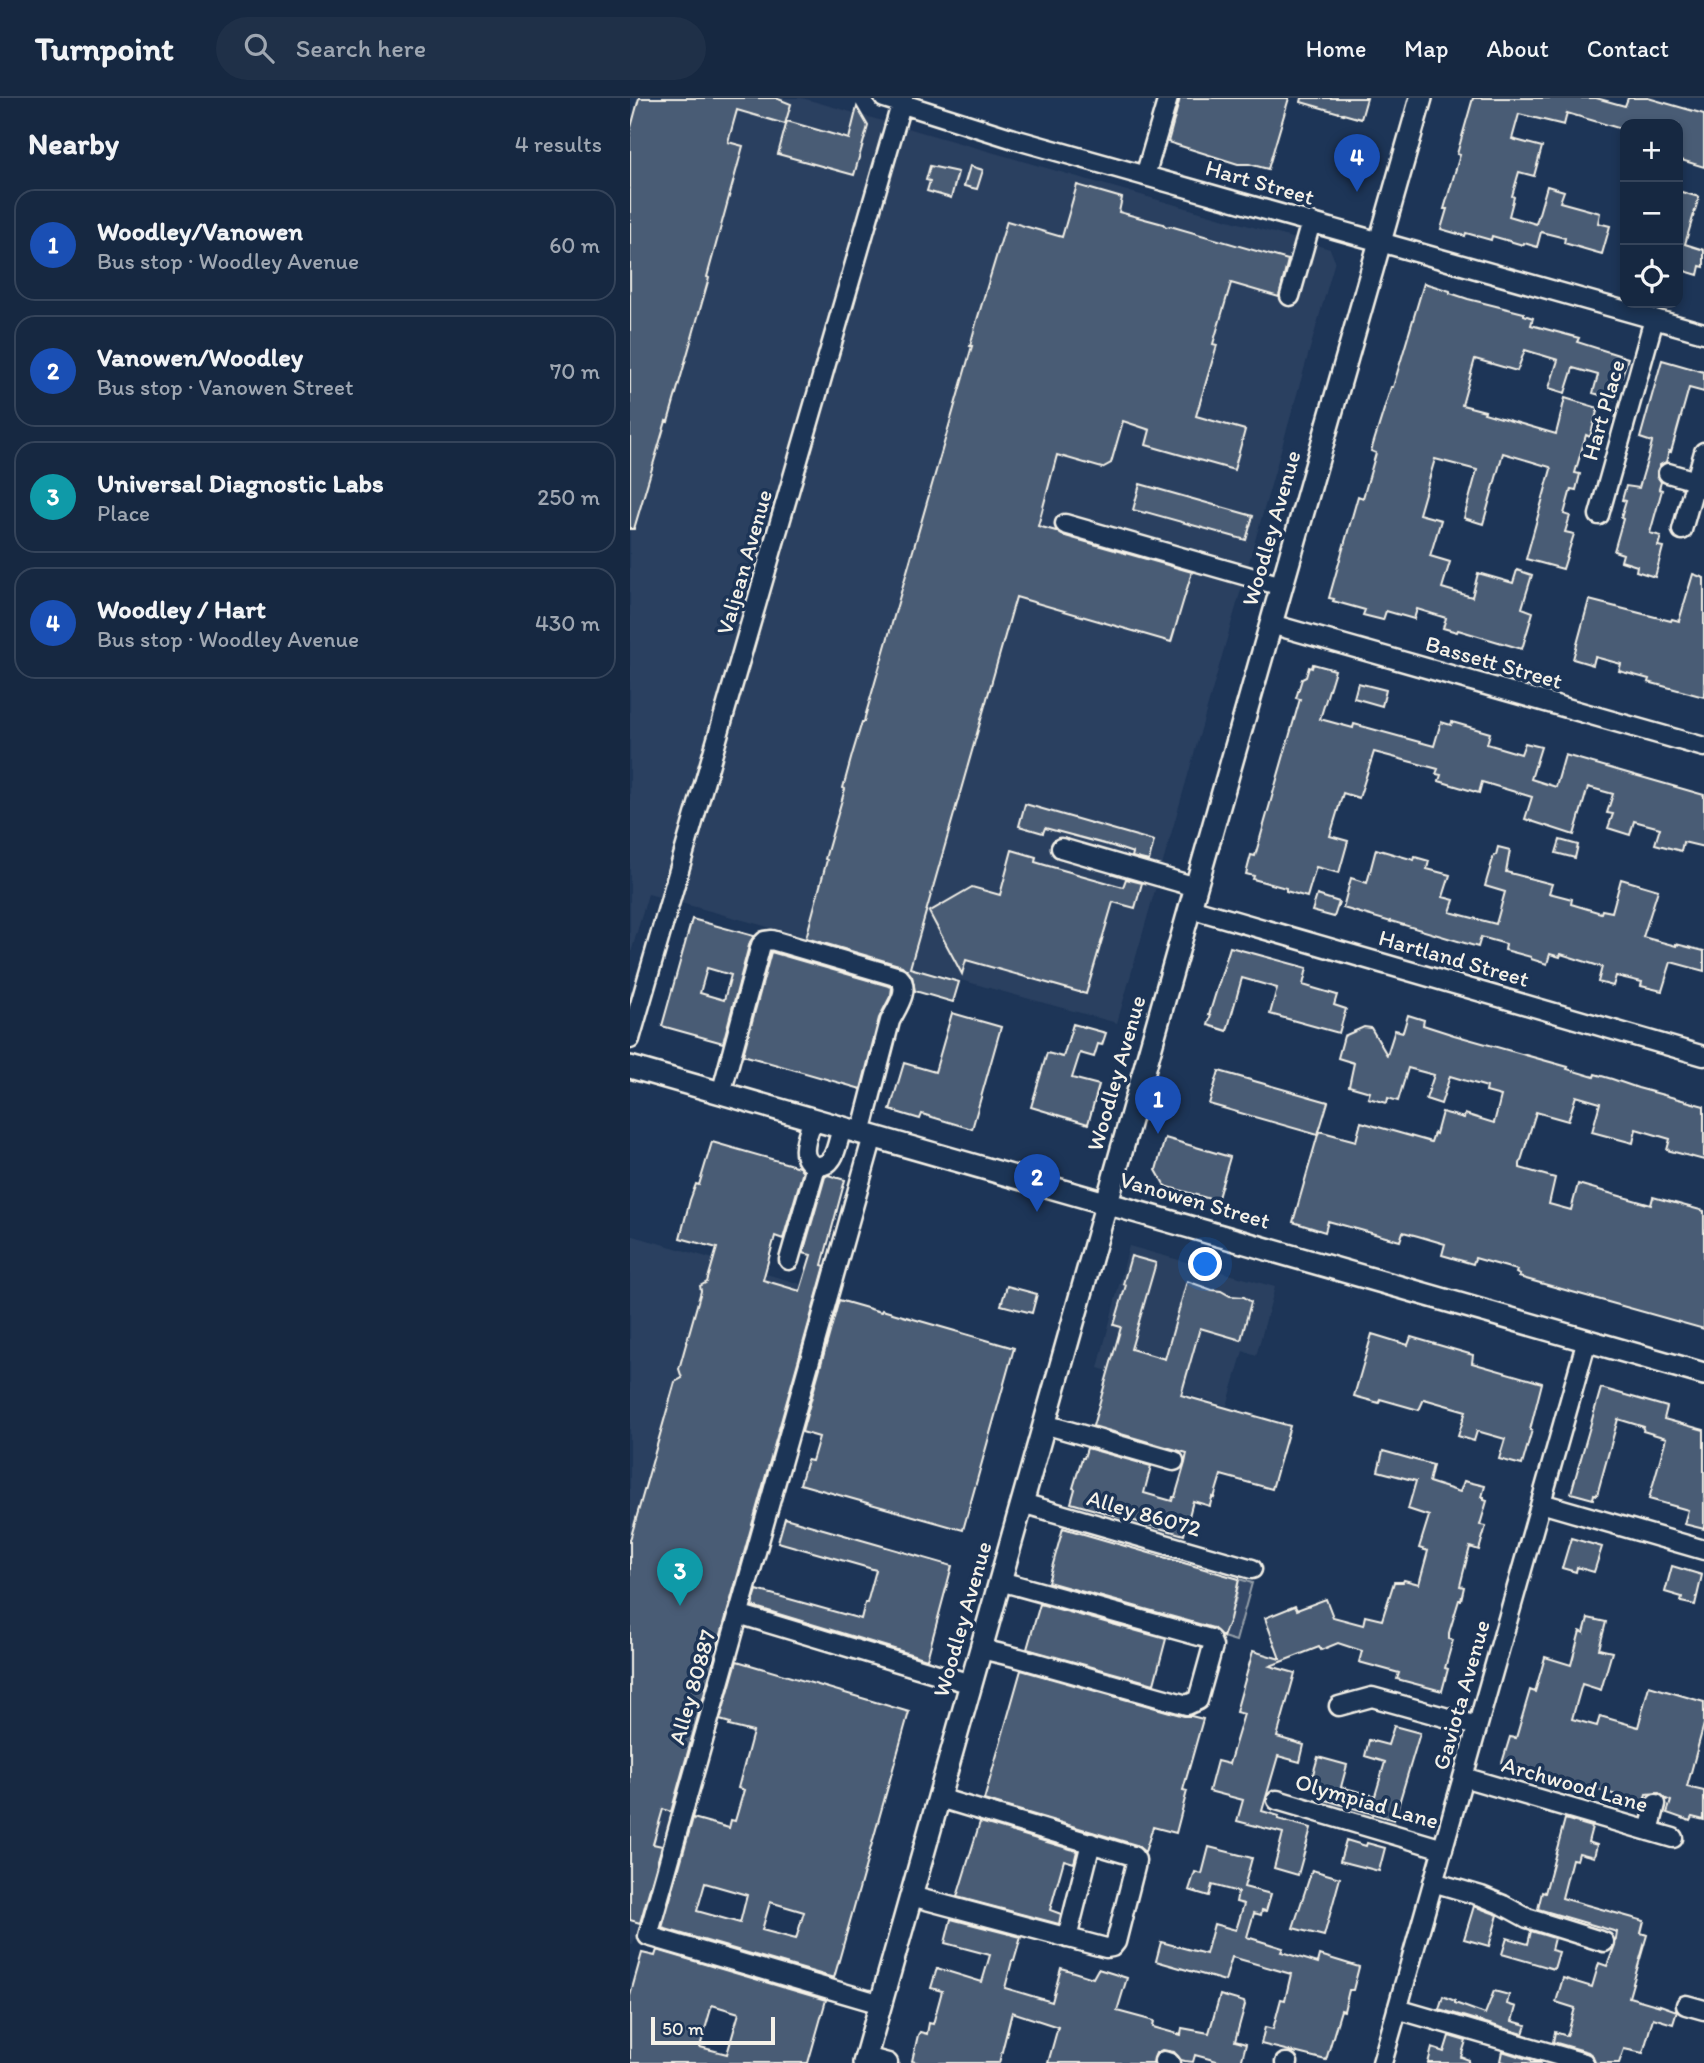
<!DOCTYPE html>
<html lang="en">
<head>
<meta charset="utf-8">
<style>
	:root { --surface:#162841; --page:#1f3048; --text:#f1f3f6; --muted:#9ea6b1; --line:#35445a; --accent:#ffd166 }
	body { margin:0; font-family:Itim,sans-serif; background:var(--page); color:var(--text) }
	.controls { position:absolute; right:21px; top:21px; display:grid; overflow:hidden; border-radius:14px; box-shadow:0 4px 10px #0003 }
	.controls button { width:63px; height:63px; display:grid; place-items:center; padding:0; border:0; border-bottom:2px solid var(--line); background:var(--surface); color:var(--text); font:35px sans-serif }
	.scale { position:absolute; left:21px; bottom:18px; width:124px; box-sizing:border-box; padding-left:7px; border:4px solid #f4f1e8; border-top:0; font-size:19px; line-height:24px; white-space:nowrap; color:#f4f1e8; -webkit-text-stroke:5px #1d3557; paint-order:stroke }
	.you { position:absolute; left:576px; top:1167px; width:24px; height:24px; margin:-18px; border:5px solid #fff; border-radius:50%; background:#1a73e8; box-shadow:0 0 0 10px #1a73e833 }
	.badge { display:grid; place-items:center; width:46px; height:46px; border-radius:50%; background:var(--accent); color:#fff; font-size:23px; font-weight:700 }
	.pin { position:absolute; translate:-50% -58px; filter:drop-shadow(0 2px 4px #0008) }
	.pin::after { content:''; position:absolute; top:37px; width:24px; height:21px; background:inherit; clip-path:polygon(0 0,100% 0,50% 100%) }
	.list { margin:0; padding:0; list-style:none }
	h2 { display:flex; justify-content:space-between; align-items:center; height:91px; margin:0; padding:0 28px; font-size:30px }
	h2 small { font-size:23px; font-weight:400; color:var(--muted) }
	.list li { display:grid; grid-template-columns:46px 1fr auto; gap:21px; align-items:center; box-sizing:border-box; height:112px; margin:0 14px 14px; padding:0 14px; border:2px solid var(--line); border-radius:21px }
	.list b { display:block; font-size:26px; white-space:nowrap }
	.list p { margin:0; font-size:23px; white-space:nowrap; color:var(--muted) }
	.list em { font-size:23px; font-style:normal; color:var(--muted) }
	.icon { flex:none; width:38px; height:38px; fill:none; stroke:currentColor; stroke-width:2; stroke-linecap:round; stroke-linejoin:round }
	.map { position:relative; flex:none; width:1074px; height:1965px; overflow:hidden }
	header { display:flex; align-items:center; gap:42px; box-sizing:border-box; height:98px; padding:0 35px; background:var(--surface); border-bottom:2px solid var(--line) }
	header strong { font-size:33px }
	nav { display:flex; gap:38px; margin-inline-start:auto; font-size:24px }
	.search { width:490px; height:63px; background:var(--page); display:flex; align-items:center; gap:18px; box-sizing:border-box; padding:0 24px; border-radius:38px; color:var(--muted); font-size:26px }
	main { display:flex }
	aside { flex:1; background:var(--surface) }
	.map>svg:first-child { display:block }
	.built { fill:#2a4060 }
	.green { fill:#354a67; stroke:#949ea8; stroke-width:2 }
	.building { fill:#485b74; stroke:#f4f1e8; stroke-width:2; fill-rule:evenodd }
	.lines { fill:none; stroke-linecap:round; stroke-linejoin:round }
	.minor-casing { stroke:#f4f1e8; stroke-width:23 }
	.major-casing { stroke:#f4f1e8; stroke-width:26 }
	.minor { stroke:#1d3557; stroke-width:18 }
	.major { stroke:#1d3557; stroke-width:21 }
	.labels { text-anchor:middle; stroke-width:7; stroke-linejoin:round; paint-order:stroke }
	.street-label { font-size:23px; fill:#f4f1e8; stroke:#1d3557 }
</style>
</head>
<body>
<header>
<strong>Turnpoint</strong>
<div class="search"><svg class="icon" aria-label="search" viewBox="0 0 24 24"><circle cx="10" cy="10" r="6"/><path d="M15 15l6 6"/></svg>Search here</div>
<nav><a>Home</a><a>Map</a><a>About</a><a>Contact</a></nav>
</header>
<main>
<aside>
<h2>Nearby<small>4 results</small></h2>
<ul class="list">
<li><span class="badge" style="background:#1a4fb4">1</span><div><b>Woodley/Vanowen</b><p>Bus stop · Woodley Avenue</p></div><em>60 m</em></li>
<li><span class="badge" style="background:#1a4fb4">2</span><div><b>Vanowen/Woodley</b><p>Bus stop · Vanowen Street</p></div><em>70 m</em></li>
<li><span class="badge" style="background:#0f9aa8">3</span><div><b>Universal Diagnostic Labs</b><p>Place</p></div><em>250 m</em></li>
<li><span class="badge" style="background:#1a4fb4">4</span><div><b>Woodley / Hart</b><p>Bus stop · Woodley Avenue</p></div><em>430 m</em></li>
</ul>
</aside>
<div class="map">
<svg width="1074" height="1965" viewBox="0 0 1074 1965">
	<rect width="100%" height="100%" fill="#1d3557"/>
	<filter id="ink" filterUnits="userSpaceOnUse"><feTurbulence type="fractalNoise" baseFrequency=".0143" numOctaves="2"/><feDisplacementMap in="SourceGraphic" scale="14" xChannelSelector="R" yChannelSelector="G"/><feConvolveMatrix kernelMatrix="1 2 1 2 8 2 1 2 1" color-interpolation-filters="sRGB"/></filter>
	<g filter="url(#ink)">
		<path class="built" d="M10,0h162l528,151 5,12 -218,762 -469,-129 -18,62v-823z
			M0,1137l188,54 -185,656 -3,-1z
			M499,1148l146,41 -19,69 -13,-5 -16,55 -129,-38z"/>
		<path class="green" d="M609,1481l13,4 -16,58 -13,-4 13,-39z"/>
		<path class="building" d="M9,0h137l15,6 -6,20 -48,-14 -9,32 15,4 -36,131 2,1 -41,144 -2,-1 -32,108h-4v-398z
			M550,0h109l-21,71 -19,-5h-11l-70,-22z
			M672,0h65l-6,21 -60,-17z
			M843,0h123l29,8 3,-8h20l56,16v53l-26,-8v-35h-53v6l-58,-17 -3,12 -45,-11 -7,25 30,8 -8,29 -15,-4 -7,24 2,1 -5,19 27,8 11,-38 17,5 -4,11 40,11 -2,10 12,3 -8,28 -38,-11 1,-5 -24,-6 -4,15 -13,-4 -1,2 -31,-9 -1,4 -25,-7 -1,3 -24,-7 6,-20h-3l16,-54 -3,-1z
			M227,9l11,19 -14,49 -76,-21 9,-33 62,18z
			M300,68l28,6 -7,26 -24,-7 3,-10 -4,-1z
			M340,68l13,4 -6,19 -13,-3z
			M447,87l45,13 -3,14 44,12 3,3 4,-1 118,34 -9,37 -48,-14 -18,61 4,1 -21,71 49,14 -11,40 -88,-25 4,-15 -27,-9 -12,42 -9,5 -45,-13 -19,71 18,5 6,4 130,37 -21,70 -155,-45 -106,371 49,14 -6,20 -38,-11 -3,-15 -10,-10 -96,-28 21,-78 -2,-1 20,-70 -2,-1 9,-33 10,-33h2l1,-5 107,-371h-2l7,-26 30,-99 55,16z
			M1048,93l21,6 -14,47 19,6v17l-4,-1 -2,9 -20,-6z
			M794,185l26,8v2l18,6 56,14v2l9,3 -2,7 48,13 -2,4 51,16 -14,41 -21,-6 5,-18 -25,-7 -8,25 -16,-5 9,-28 -33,-10 -8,21 -42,-12 -13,46 23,6 -1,2 72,21 9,-36 33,10 -8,29 -4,-2 -11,38 5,1 -4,16 -5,-1 -7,25 6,2 -5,16 9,2 -11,35 -37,-10 25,-90 -1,-2 -47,-14 -20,71 -19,-6 13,-48 -42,-11 -16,55 22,6 -11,36 20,6 -8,26 30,9 6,-24 35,10 4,-13 15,5 -10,33 11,4 -11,37 -64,-19 -1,2 -14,-4 3,-10 -29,-9 -3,10 -28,-8 -3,9 -20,-5 2,-5 -32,-9 1,-2 -5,-1 29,-102 5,2 13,-45 -5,-2 20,-64h2z
			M1032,262l42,12v20l-15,-4 -18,64 -2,-1 -3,11 -6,3 -3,6v5l4,6 -2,7 3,1 -12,43 11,3 -3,10 5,1 -8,30 -19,-6 1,-5 -16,-5 2,-7 -9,-3 9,-32 -2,-1 5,-17 -4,-1 4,-14 13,2 10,-34 3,-12 -12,-4z
			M510,386l113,32 -7,24 -100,-28 -1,1 -12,-3z
			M1063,476l11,4v119l-56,-15 1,-3 -30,-8 2,-7 -26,-7 -2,8 -20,-6 16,-59 82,21 1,-2 7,2z
			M683,566l22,6 -15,49 33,9 1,-4 80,22 7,-24 10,3 1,-3 38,11 -3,11 34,10 4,-11 16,4 -10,32 25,8 9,-32 139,40v52l-21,-5 -2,9 -26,-7 5,-16 -26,-7 -4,14 -22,-7 5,-14 -6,-1 6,-19 -25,-7 -14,48 -49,-16 7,-22 -50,-15 -3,11 -40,-12 2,-6 -5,-1 2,-5 -64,-17 -15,46 -16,-5 -13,43 18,5 -9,32 -23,-6 -9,30 -21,-6v-3l-33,-9 1,-3 -8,-2 5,-19 4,1 45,-157 -4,-1 6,-19 4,-2 3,-10 3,1z
			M728,585l28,7 -4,16 -28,-8z
			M395,706l129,37 -5,20 -17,-4 1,-4 -21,-7 -67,-18 -2,5 -24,-7z
			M930,742l18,5 -3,13 -19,-5z
			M868,749l12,3 -4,22 46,12 -3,9 23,6 -1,5 30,9 1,-3 10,2 9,-33 37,11 -15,47 33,9v-2l28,7v20l-33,-9 -9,29 -21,-5 1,-4 -26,-6 -3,10 -15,-4 4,-15 -41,-13 -1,3 -10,-3 -3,10 -16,-5v-2l-26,-7 1,-6 -25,-7 -3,10 -87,-26v1l-48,-14 8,-30 16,5 9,-34 38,11 1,-3 14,4 -2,8 23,6 -7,22 11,3 -4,12 46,12 9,-32 -20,-6 9,-31h2z
			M382,752l24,7 -1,5 10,3 78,22 3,-8 16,4 -7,25 -22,-6 -27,92 -120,-34 -4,14 -33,-62 43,-25 28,8z
			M687,797l22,7 -5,15 -22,-6z
			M62,821l62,17 -4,6 -27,101 -61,-17zM77,870l24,7 -7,25 -24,-7z
			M600,849l77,21 -4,17 34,10 -3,10 12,4 -7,24 -69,-19 7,-26 -35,-10 -15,53 -19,-6 3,-10h-2z
			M141,854l121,35 -1,8 -12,23 -18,71 -118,-34z
			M322,915l49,14 -29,102 -50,-15 -2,5 -30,-9 14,-47 31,9z
			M778,917l16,5 -1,5 31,10 114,32 -1,2 27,8 1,-3 17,5 26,9 66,18v54l-37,-10 3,-11 -34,-10 -3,14 -41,-11 8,-29 -24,-7 -8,25 -32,-9 -16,52v4l35,10 -6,26 22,6 7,-26 73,21 2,-8 51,14v118l-185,-52 1,-2 -4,-2 1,-3 -42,-12 -2,6 -31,-9 3,-11 -27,-8 -15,-4 -3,9 -72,-20 -3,11 -32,-10 26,-91 37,10 5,-19 70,20 3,-9 2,1 6,-22 22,6 1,-4 29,9 7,-27 -15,-4 1,-5 -37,-11 -9,28 -15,-5 8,-24 -26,-7 -10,33 -10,-3 -1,5 -19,-5 2,-6 -21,-6 5,-23 -16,-5 6,-22 20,-9 7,1 16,27 8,-25 8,2z
			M443,926l33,9 -4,12 -4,-1 -4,13 -14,-4 -8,25 27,7 -11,39 -57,-17 16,-54 16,4z
			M589,973l109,31 -10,33 -109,-31z
			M535,1040l65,19 -13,44 -52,-15 -9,-16z
			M82,1044l87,25 4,4 -20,68 -8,-3 -12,44 37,11 11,-36 -8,-2 22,-76 3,-2 17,5 -23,85 3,1 -154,546 -8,-3 -10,35 9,2 -22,77 -10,-3v-380l45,-158 7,-4 -3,-9 22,-78 -1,-5 7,-4 10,-34 -37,-10 10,-38 6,-16 3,1z
			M501,1158l25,7 -25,86 34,10 22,-78 25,9 9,1 9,5 14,1 7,5 -10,38 -41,-12 -19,67 109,31 -18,63 -51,-14 -7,23 -2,-1 -2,9 -17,-5 -9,34 -113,-32 4,-14 -2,-1 9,-30h2l3,-10 64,18 -7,27 28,8 1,-4h2l10,-34 2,-10 -94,-27 28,-99 -7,-2 12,-40 -3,-1z
			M377,1188l30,8 -5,19 -31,-8z
			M209,1202l42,12 1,-2 132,38 -51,182 -163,-46 7,-24 5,1 7,-24 -17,-5z
			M742,1236l36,11 3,-8 62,18 -1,8 70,20 -12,47h2l-10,35 -23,-6 6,-20 -28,-8 -3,10 -16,-5 8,-25 -42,-12 -5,11 -39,-11 -1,4 -25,-7z
			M971,1290l66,19 -3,12 40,11v99l-20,-5 4,-14 -39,-11 17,-61 -23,-7 1,-4 -26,-8 -21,76 -3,-1 -1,5 -22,-6z
			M753,1353l50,14 -4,17 31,10 4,-11 21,5 -3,11h2v3l3,1 -7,24 6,1 -7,24 -9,-3 -7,27 -3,12 4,1 -3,13h-2l-10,33v6l4,1 -8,28 3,1 -6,22 -45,-12 2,-6 -40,-11 3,-11 -24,-8 -17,7 -2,-3 -49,19 25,7 -18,64 27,8 -4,17 -22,-6 -16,55 17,5 -1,3 33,9 -13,47 -24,-7 9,-35 -46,-12 6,-21 -34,-9 8,-30 12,3 15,-50 -8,-2 17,-61 27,8 -15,-41 30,-12 2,4 29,-11 7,18 30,8 2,-9 17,4 12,-38h9l1,-2 15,4 9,-33 -9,-3 10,-32 -21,-7 8,-28 -38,-10z
			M155,1420l167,48 -25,93 -175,-53 5,-16 104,29 4,-16h2l9,-33 -98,-28z
			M433,1430l176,51 -9,40 -7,18 -10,-9 -165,-46z
			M941,1440l31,9 -8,25 -17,-5 -1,5 -14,-4z
			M1042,1468l30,9 -7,30 -14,-3 1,-5 -17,-5z
			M410,1506l126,35 -12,45 -127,-35z
			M958,1520l18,4 -7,27 13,3 -11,38 -19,-6 -10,35 25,7 3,-10 38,11 11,-41 55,16v22l-17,63 17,4v29l-12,-3 -2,4 -23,-8 4,-12 -5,-2 -7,-6 -13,1 -3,12h-7l-17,-5 1,-5 -28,-8 -14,-3 -1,4 -45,-15v2l-18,-5 2,-4 -14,-4 8,-26 6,1 14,-48 5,2 10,-35 26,8 9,-34 4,2z
			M107,1563l172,51 -75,266 -172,-50 31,-110 36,10 2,-8 4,1 9,-31 -6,-2 15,-56 -24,-6 1,-3 -10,-3zM75,1785l42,12 -7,28 -43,-12zM140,1804l34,10 -8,27 -34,-9z
			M391,1572l163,46h7l12,3 -20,71 4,1 -11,42 -23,-6 -8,25 -9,-7 -152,-45z
			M764,1628l26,7 -26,87 -72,-21 3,-11 -14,-7 7,-24 29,8 -6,22 34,9 10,-34 -20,-6 4,-16 19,5z
			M935,1721l27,8 -4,15 9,3 -3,12 -15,-4 -2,7 -5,-1 -10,39 82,23 -3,12 6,2 -18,62 31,9v-1l17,6 -4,13 -20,-6 -10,35 -19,-4 -5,14h-24l-2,-7 -5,-4 -35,-10 2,-10 12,4 8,-28 -19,-6 7,-24 29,9 7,-24 8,3 8,-21 2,-13 -79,-23 4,-17 3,1z
			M350,1724l97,29 -3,12 -10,-3 -14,50 11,4 -2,10 -102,-27z
			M716,1742l20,6 1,-3 18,5 -6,23 -39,-10z
			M579,1749l43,11 -8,29 27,7 -5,17 -4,-1 -1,5 -7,-2 -7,24 36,11 -2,4 37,11 2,-8 39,12 -6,23h-4l-5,21 -3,-1 -15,50 -65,-16 4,-17 8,2 8,-30 4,1 6,-26 -59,-17 -7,24 -69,-20 5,-19 45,12 8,-30 22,6 8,-26 -8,-2 2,-10 -26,-7 -3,11 -20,-6 6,-18 7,2z
			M682,1772l28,8 -16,58 -31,-8z
			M844,1808l24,9 -9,31 -25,-7z
			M321,1821l70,18 -7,24h-2l-7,27 47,14 9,-34 32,10 5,-9 29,9 -10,33 37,10 -1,6 28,8 1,-7 27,5 11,-38 24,7 1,3 -10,36 11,3 -5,19h-17l-29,-8 -2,7 -8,-1 -4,-1 -7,-8 -12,-2 -6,3 -3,10h-105l10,-36 -46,-15 -13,51h-80l-7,-2 6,-26 2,-3 7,2 2,-11 4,1 9,-33 -11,-3 6,-20 45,14 8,-27 -45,-12z
			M901,1833l23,7 -3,12 8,2 -5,17 -52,-15 5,-16 21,6z
			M27,1852l169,50 -18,63h-178v-67l12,-43 13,3zM82,1907l27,8 -12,41 -27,-7z
			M864,1893l15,4 -2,9 9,3 -4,14 14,4 -3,9 -84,-25 4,-13 12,5v2l30,11z
			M819,1938l17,5 -5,16 8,3v3h-41l4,-15 12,4z
			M872,1953l39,12h-34l-7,-2z"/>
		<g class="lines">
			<g class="minor-casing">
				<path id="minor" d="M254,0l130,41 690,194
					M515,78l23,-78
					M660,198l21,-74
					M1038,375l28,8
					M969,417l55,-196
					M435,426l217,62
					M1052,432l22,-78
					M641,526l433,123
					M431,750l135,39
					M560,810l514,148
					M0,941l273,-941
					M91,996l40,-149 4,-4 7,-1 127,37c12,12 -3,32 -9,44l-29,112
					M183,1021c-5,16 -17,40 3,47
					M243,1038l-225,800 233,68
					M159,1162l27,-94c20,2 21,-24 26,-38
					M414,1326l130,37
					M392,1405l230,66
					M911,1405l163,47
					M108,1516l233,70
					M351,1551l38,9 168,47 11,-5 15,-54 -3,-7 -210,-58
					M709,1608l33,-9 105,29
					M833,1679l210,61
					M647,1702l166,49
					M1019,1733l7,-27
					M803,1784l48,14 22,9 24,13 77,24
					M281,1798l195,52 6,-1 4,-5 19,-75 1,-7 -3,-4 -194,-58
					M437,1840l24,-95
					M1056,1907l18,5
					M767,1911l187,54
					M236,1959l22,6
					M534,1963l6,2
					M655,1965h3
					M752,1965l205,-723"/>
			</g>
			<g class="major-casing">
				<path id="major" d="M0,969l1074,307
					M234,1965l326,-1155 231,-810"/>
			</g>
			<use href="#minor" class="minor"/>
			<use href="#major" class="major"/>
		</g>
	</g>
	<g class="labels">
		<g class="street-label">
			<text transform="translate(630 84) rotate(16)" y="8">Hart Street</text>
			<text transform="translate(973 312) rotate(-74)" y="8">Hart Place</text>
			<text transform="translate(641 430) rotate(-74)" y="8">Woodley Avenue</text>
			<text transform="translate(114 464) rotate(-74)" y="8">Valjean Avenue</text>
			<text transform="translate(864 564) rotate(16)" y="8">Bassett Street</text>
			<text transform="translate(824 860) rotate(16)" y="8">Hartland Street</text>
			<text transform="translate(486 975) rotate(-74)" y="8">Woodley Avenue</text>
			<text transform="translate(565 1102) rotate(16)" y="8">Vanowen Street</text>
			<text transform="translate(514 1415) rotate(16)" y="8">Alley 86072</text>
			<text transform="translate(332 1521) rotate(-74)" y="8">Woodley Avenue</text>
			<text transform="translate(62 1589) rotate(-74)" y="8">Alley 80887</text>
			<text transform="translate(831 1597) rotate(-74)" y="8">Gaviota Avenue</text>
			<text transform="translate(945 1686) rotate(16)" y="8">Archwood Lane</text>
			<text transform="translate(737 1703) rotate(16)" y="8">Olympiad Lane</text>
		</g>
	</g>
</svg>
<div class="controls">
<button>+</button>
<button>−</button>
<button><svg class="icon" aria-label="locate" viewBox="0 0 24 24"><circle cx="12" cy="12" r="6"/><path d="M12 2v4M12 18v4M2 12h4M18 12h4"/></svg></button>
</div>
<div class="scale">50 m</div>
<div class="you"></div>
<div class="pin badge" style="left:528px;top:1036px;background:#1a4fb4">1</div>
<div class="pin badge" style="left:407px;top:1114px;background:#1a4fb4">2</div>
<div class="pin badge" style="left:50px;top:1508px;background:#0f9aa8">3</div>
<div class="pin badge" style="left:727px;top:94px;background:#1a4fb4">4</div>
</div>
</main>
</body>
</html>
